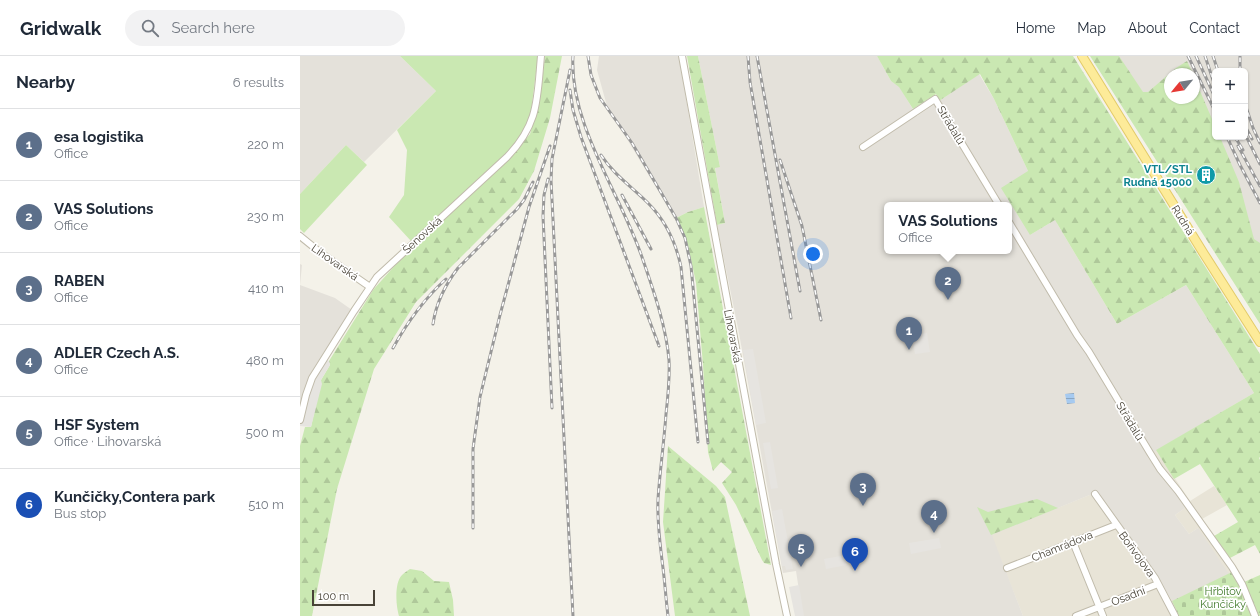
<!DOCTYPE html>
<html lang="en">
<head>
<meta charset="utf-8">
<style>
	:root { --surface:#fff; --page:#f2f2f3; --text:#1f2937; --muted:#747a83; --line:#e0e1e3; --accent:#f8531c }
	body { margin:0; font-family:Raleway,sans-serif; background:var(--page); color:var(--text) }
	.controls { position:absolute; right:12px; top:12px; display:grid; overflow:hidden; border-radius:6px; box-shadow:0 1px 3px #0004 }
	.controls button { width:36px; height:36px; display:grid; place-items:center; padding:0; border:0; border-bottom:1px solid var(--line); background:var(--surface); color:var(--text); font:20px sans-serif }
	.compass { position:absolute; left:864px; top:12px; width:36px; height:36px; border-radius:50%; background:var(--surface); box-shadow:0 1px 3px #0004; rotate:240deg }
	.scale { position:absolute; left:12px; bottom:10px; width:63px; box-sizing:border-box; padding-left:4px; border:2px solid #484337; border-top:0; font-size:11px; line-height:14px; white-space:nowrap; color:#484337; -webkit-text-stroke:3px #fff; paint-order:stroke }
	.you { position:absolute; left:513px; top:198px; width:14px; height:14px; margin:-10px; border:3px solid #fff; border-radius:50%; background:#1a73e8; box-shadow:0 0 0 6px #1a73e833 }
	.badge { display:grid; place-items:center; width:26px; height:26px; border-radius:50%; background:var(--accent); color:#fff; font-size:13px; font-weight:700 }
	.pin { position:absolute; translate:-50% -33px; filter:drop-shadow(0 1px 2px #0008) }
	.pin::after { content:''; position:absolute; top:21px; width:14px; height:12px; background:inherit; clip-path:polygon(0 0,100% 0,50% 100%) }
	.popup { position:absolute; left:584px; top:146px; width:128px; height:52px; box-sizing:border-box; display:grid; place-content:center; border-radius:6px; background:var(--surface); filter:drop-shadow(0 1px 3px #0005); font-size:13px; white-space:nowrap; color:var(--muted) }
	.popup b { font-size:15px; color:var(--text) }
	.popup::after { content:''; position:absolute; left:50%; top:100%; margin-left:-8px; border:8px solid transparent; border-top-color:var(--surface) }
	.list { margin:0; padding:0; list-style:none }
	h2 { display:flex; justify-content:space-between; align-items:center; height:52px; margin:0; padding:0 16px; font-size:17px }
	h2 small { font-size:13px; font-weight:400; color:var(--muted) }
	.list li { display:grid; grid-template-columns:26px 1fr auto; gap:12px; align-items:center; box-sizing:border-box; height:72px; padding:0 16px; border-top:1px solid var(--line) }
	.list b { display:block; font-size:15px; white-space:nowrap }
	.list p { margin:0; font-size:13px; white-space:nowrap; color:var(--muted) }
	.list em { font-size:13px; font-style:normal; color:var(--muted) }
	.icon { flex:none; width:22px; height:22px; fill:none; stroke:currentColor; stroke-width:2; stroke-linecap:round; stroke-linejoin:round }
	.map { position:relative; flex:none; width:960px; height:560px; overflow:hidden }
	header { display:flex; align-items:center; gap:24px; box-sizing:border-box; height:56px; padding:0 20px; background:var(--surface); border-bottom:1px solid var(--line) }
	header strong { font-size:19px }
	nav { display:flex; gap:22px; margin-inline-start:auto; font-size:14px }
	.search { width:280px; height:36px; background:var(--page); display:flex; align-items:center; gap:10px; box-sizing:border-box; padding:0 14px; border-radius:22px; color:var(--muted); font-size:15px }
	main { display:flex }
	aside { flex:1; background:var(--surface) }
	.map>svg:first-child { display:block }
	.residential { fill:#e8e4d7 }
	.industrial { fill:#e4e1da; fill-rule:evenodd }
	.green { fill:#cae8b2 }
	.forest { fill:url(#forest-firs) }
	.cemetery { fill:url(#cemetery-stones) }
	.parking { fill:#e6e4e0 }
	.water { fill:url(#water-rules) }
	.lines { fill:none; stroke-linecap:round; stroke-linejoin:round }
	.minor-casing { stroke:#c0bbab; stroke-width:8 }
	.major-casing { stroke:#e3cb68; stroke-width:10 }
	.minor { stroke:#fff; stroke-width:6 }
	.major { stroke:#fdeb99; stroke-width:8 }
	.rail-casing { stroke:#989898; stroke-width:3 }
	.rail { stroke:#fff; stroke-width:1.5; stroke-dasharray:4.5; stroke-linecap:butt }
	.labels { text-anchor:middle; stroke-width:3.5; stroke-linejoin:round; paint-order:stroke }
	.street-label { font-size:11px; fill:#484337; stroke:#fff }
	.culture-label { font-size:11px; font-weight:bold; fill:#0d838f; stroke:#fff; text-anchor:end }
	.park-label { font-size:11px; fill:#407a2a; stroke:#fff }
</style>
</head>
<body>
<header>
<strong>Gridwalk</strong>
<div class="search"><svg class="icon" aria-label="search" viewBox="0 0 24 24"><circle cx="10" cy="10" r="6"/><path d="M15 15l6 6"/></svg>Search here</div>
<nav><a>Home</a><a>Map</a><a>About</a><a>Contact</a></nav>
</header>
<main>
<aside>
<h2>Nearby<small>6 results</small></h2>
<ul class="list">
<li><span class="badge" style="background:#5c6f8a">1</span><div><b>esa logistika</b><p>Office</p></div><em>220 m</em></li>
<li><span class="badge" style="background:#5c6f8a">2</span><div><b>VAS Solutions</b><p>Office</p></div><em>230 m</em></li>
<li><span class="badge" style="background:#5c6f8a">3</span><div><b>RABEN</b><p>Office</p></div><em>410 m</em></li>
<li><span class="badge" style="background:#5c6f8a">4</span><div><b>ADLER Czech A.S.</b><p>Office</p></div><em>480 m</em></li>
<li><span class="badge" style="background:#5c6f8a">5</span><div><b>HSF System</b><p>Office · Lihovarská</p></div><em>500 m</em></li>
<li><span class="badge" style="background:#1a4fb4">6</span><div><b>Kunčičky,Contera park</b><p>Bus stop</p></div><em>510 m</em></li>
</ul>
</aside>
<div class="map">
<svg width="960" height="560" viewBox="0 0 960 560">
	<defs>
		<pattern id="forest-firs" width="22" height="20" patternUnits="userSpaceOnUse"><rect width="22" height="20" fill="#cae8b2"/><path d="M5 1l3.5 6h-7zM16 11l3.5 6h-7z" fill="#afc89a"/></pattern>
		<pattern id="cemetery-stones" width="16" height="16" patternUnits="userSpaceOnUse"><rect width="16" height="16" fill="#cae8b2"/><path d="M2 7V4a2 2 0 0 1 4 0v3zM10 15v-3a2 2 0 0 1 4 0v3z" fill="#afc89a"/></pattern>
		<pattern id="water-rules" width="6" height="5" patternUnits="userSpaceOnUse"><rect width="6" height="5" fill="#a6caf0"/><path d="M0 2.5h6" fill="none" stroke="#89a6c3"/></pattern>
	</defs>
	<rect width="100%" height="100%" fill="#f4f2e9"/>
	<path class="residential" d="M856,394l34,51 24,-15 13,19 -25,14 28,39 14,24 15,34h-236l-32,-81 106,-43 62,87 13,22 26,-73 -9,6 -14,-19 10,-7 -38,-52z"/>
	<path class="industrial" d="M0,0h100l36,35 -72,71 -18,-17 -46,49z
		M299,0h80l25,151 -16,5 -14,7 -12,-22 -55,-91 -10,-36z
		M398,0h179l14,25 8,5 18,30 62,-42 15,25 34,72 2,64 25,-15 62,104 69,-39 68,108 -107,63 11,16 15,18 12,18 -10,7 14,19 9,-6 31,46 -57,27 -13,-22 -62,-87 -105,43 31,81h-221h1l-7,-45 -13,2 -45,-245 -21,-103 8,-2 -10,-56h5zM587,149h122v46h-122z
		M808,0h152v208l-122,-162zM915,15h30v66h-30zM870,18h24v24h-24z
		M0,208l2,1 -2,20 35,13 17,12 -39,59 -9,21 -4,16z"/>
	<path class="green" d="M100,0h138l-7,56 -9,24 -18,19 -93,86 -22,-24 15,-22 3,-45 -10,-20 39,-39z
		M46,89l21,20 -63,68 -4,-4v-35z"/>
	<path class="forest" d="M245,0h17l-12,62 -16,53 -15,28 -103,103 -42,67 -37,120 -25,127h-12v-170l5,-19h6l10,-47 9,-15 -1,-4 44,-71 25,-28 106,-98 26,-30 10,-35z
		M387,0h11l22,111 -5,1 10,55 -8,2z
		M577,0h196l187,298v103l-1,1 1,2v94l-5,-9 -25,13 -16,-22 24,-14 -38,-58 -26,15 -18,-29 98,-57 -68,-108 -69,39 -62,-104 -25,15 -29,-47 27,-17 -34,-72 -14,-25 -41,27 -3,-7 -23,15 -14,-22 -8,-6z
		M790,0h29l24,36h5l28,-24 11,-7 6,13h-23v24h24v-21l21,49v11h5l19,45 15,57 6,4v81z
		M404,151l67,358 -7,-2 -2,-3 -26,-55 -14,-22 10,-11 -11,-10 -8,9 -5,-19 -5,-87 -7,-82 -8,-38 -12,-27 12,-6z
		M368,390l48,40 9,11 25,119h-75l-12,-94z
		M737,443l21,9 -67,27 -14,-28 11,5z
		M110,513l12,2 12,10 15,1 4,18 1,16h-55c-3,-10 -5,-33 3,-41 2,-2 5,-4 8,-6z
		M960,519v41h-1l-15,-34z"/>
	<path class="cemetery" d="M932,516l11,20 10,24h-74l-7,-15z"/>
	<path class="parking" d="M627,277l3,19 -15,2 -3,-19z
		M453,293l13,74 -10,2 -13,-75z
		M25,302l4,3 1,4 -9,15 1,4 -11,43 -11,-1v-6l6,-25z
		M470,386l8,46 -7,1 -8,-46z
		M482,453l11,60 -7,1 -1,-4h-3l-10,-55z
		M639,482l2,10 -30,6 -2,-11z
		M559,495l2,11 -7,1 -1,-3 -7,2 1,3 -21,4 -2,-10 22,-4v-2z
		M499,529l5,31h-9l-6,-29z"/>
	<path class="water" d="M774,337l1,10 -8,1 -2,-10z"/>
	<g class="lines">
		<g class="minor-casing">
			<path id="minor" d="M382,0l94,508 11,52
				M563,91l72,-48 64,106
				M709,166l68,113 12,17 61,101 10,16 18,22 54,76 10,17 13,32
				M0,180l21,17 49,34
				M0,364l6,-25 6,-17 42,-67 23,-34 130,-120c32,-33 30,-58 34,-101
				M795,438l60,84 20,38
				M773,486l30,74
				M707,512l109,-43
				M776,560l82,-32"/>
		</g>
		<g class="major-casing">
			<path id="major" d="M782,0l122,198 56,88"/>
		</g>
		<use href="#minor" class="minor"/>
		<use href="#major" class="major"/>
		<g class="rail-casing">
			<path id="rail" d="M273,0c-4,69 49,140 70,204 11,32 23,66 26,100 1,18 -1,36 -3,54 -2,28 -6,56 -8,85 -1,23 2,46 5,69 2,16 3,32 5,48
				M288,0l3,19 9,23 32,45 44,75 9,20 6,28 17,177
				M448,0l2,26 5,29 36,207
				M457,0l43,235
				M888,0l27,55
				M896,0l19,41
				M905,0l9,27
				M913,0l5,15
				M270,14l-18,89 -1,21 22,436
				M940,15v-15
				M270,34l3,20 8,27 78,209
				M945,48l8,24 7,15
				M945,70l7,13
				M945,78l15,30
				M927,81l13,28 20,38
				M935,81l8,13
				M938,90l22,40
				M301,99c13,20 31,32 47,48 18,18 28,40 33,64l17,175
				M480,104l22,66 19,94
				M248,123l-4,16 -1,21 9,192
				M322,139l29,54
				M133,268c3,-21 12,-39 25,-56l59,-59 7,-9 9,-18
				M93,292c15,-27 30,-48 53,-69
				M173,472v-79l7,-52 20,-82 29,-108 21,-61"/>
		</g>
		<use href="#rail" class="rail"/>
	</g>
	<defs>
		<g id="building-disc" transform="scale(1)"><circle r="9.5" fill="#0f9aa8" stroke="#fff"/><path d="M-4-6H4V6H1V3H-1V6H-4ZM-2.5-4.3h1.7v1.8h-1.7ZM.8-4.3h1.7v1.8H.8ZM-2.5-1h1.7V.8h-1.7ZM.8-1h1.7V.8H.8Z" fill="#fff"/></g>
	</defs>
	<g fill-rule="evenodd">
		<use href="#building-disc" x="906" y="119"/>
	</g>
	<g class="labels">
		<g class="street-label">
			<text transform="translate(651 69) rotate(59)" y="4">Střádalů</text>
			<text transform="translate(883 164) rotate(58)" y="4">Rudná</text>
			<text transform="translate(122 179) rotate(-43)" y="4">Šenovská</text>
			<text transform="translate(35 206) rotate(35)" y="4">Lihovarská</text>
			<text transform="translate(433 280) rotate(79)" y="4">Lihovarská</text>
			<text transform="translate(830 365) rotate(59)" y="4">Střádalů</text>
			<text transform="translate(762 490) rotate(-22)" y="4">Chamrádova</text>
			<text transform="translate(837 498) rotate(54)" y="4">Bořivojova</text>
			<text transform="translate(828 540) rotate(-21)" y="4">Osadní</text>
		</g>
		<g class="culture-label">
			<text x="892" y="117">VTL/STL<tspan x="892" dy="13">Rudná 15000</tspan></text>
		</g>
		<g class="park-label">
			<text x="923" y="539">Hřbitov<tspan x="923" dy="13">Kunčičky</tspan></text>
		</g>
	</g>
</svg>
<div class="controls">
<button>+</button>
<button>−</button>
</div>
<svg class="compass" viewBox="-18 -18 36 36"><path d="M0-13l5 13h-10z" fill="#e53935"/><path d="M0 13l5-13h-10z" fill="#747a83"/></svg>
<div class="scale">100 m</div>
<div class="you"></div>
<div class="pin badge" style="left:609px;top:294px;background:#5c6f8a">1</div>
<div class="pin badge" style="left:648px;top:244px;background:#5c6f8a">2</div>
<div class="popup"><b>VAS Solutions</b>Office</div>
<div class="pin badge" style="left:563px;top:450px;background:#5c6f8a">3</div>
<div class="pin badge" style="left:634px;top:477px;background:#5c6f8a">4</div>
<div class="pin badge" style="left:501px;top:511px;background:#5c6f8a">5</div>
<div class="pin badge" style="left:555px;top:515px;background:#1a4fb4">6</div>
</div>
</main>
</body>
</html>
